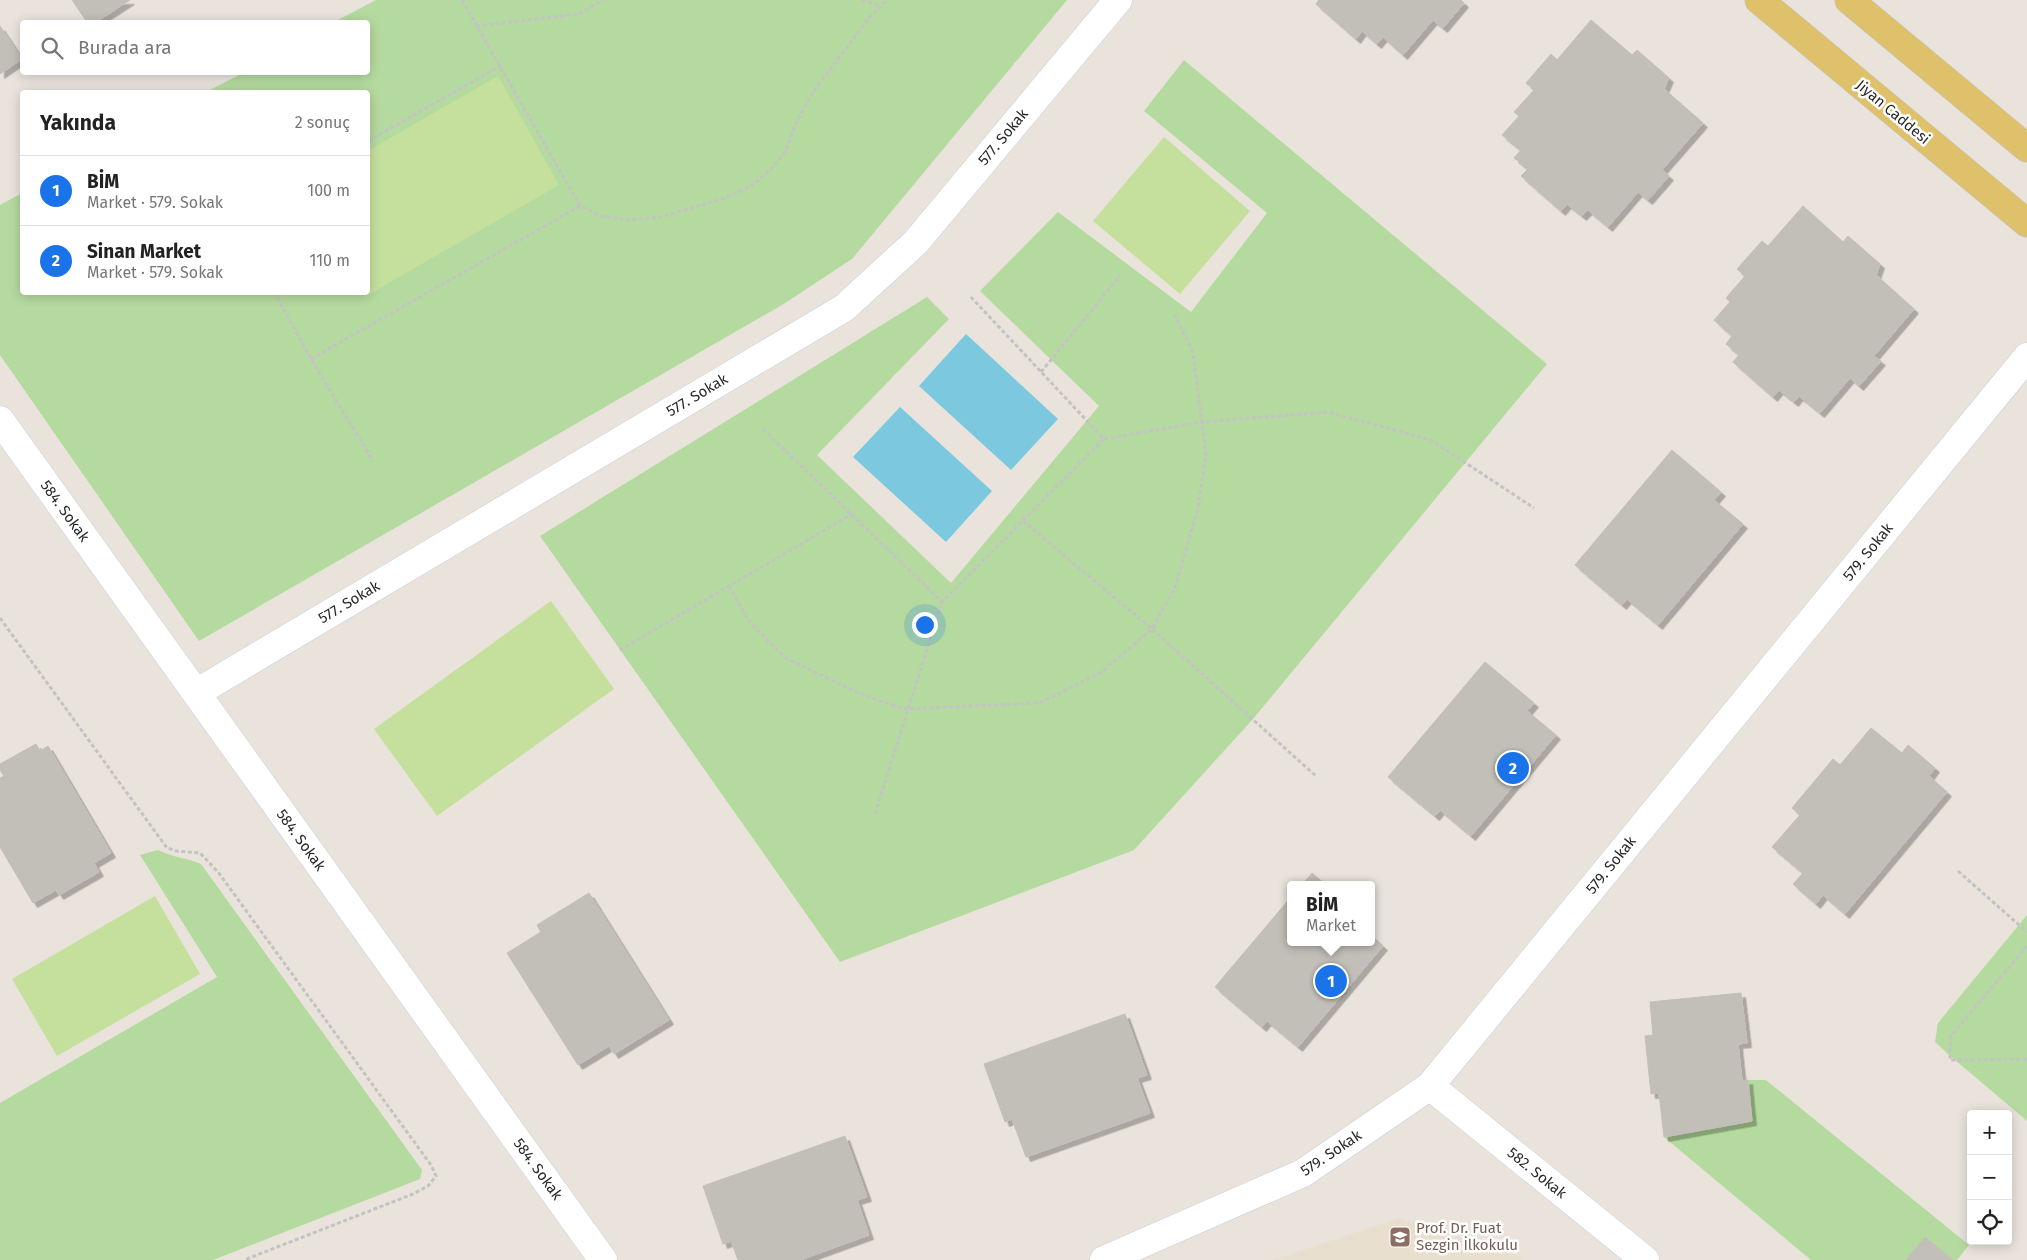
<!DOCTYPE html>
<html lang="tr">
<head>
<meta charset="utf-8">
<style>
	:root { --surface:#fff; --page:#f2f2f2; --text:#222; --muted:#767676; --line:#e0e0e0; --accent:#1a73e8 }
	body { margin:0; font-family:"Fira Sans",sans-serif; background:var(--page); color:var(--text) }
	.controls { position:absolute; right:15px; bottom:15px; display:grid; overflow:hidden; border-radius:5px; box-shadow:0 2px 12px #0003 }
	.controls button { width:45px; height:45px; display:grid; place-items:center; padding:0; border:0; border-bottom:1px solid var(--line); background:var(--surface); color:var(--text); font:25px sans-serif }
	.you { position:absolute; left:924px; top:624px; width:18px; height:18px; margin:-12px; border:4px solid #fff; border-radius:50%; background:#1a73e8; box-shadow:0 0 0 8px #1a73e833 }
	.badge { display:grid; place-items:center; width:32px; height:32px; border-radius:50%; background:var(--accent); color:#fff; font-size:16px; font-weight:700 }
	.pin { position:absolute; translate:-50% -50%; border:2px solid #fff; box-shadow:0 1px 5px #0006 }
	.popup { position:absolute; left:1287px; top:881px; width:88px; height:65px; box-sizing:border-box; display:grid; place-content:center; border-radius:5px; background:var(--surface); filter:drop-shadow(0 1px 4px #0005); font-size:16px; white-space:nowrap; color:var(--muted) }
	.popup b { font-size:19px; color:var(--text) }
	.popup::after { content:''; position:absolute; left:50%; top:100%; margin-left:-10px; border:10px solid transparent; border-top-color:var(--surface) }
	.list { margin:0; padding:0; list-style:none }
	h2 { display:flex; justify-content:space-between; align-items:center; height:65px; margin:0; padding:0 20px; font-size:21px }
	h2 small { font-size:16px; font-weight:400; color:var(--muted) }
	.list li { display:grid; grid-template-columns:32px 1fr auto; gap:15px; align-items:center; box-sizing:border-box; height:70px; padding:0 20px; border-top:1px solid var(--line) }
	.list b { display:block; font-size:19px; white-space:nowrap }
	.list p { margin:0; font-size:16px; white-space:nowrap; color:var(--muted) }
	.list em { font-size:16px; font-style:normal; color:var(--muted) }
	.icon { flex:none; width:28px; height:28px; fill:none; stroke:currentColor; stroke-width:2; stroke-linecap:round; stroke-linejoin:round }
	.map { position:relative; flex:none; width:2027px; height:1260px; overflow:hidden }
	.search { position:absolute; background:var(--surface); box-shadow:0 2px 12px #0003; left:20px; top:20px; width:350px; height:55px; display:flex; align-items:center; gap:12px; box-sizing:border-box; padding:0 18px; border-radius:5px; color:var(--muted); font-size:19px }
	.panel { position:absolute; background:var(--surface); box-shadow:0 2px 12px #0003; left:20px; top:90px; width:350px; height:205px; border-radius:5px }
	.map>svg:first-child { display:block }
	.education { fill:#e9dfce }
	.green { fill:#b5da9f }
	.pitch { fill:#c5e09c }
	.water { fill:#7bc8df }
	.building { fill:#c2beb8; stroke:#c4bfb6; filter:url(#shadow) }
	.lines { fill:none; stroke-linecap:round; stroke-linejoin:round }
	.minor-casing { stroke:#cbced9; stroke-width:29 }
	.major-casing { stroke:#c3c3c3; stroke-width:29 }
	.path { stroke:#c3c3c3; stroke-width:3; stroke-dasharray:4 2.5; stroke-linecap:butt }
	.minor { stroke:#fff; stroke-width:28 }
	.major { stroke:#dfc16c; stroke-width:28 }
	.labels { text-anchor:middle; stroke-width:5; stroke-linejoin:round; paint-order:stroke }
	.street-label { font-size:15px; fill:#292929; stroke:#fff }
	.education-label { font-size:15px; fill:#785e54; stroke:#fff; text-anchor:start }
</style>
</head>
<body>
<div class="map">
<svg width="2027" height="1260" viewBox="0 0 2027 1260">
	<defs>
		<filter id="shadow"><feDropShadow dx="4.5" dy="4.5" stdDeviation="0" flood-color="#0004"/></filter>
	</defs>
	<rect width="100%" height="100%" fill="#e9e3dc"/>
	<path class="education" d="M1399,1218l119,38 5,4h-250z"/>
	<path class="green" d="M376,0h691l-215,259 -70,46 -583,336 -199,-286v-150l22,-12v99h346v-200h-162l37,-19 125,-1v-50h-34z
		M1184,60l363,304 -294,355 -119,131 -294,112 -300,-426 387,-239 22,22 -132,136 134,128 148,-177 -119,-115 78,-79 133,100 76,-99 -123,-102z
		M158,850c14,7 29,8 43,14l221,306 -2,9 -207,81h-213v-157l217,-126 -77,-122z
		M2027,915v206l-79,-67 -13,-12 3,-19z
		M1748,1080h18l203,165 -12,15h-4l-28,-23 -19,23h-95l-147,-123 88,-16z"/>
	<path class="pitch" d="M498,76l61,109 -193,111 -2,-3 4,-1v-141z
		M1164,137l86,74 -70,83 -87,-73z
		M551,601l63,88 -177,127 -63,-87z
		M155,896l45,78 -143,82 -45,-77z"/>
	<path class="water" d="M966,334l92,85 -47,51 -92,-84z
		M900,407l92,84 -46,51 -93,-85z"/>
	<path class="building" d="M72,0h58l-34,22h-9z
		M1319,0h142l3,3 -21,25 -10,-8 -30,35 -20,-18 -6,7 -15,-13 -6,8 -40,-35z
		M1591,20l41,35 5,-5 32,28 -5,11 39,34 -41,47 7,6 -21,24 -10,-8 -30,35 -20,-17 -6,6 -15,-12 -6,7 -40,-35 7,-7 -14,-11 7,-8 -19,-15 17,-19 -5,-4 20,-22 -8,-7 25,-29 6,6z
		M0,26l22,33 -22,15z
		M1803,206l40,36 5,-6 32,28 -4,11 38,34 -40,47 7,5 -22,25 -9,-8 -30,35 -21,-17 -5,6 -15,-12 -6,7 -40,-35 6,-7 -13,-11 6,-8 -18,-16 16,-18 -4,-4 19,-22 -8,-7 25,-28 6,5z
		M1672,450l49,42 -7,8 29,24 -85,101 -31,-26 -5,6 -47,-40z
		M1485,662l49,41 -7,8 29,24 -85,101 -31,-26 -5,6 -47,-39z
		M1871,728l31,25 6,-8 27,23 -6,8 18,16 -102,122 -22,-19 -7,9 -23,-20 10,-11 -31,-26 28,-32 -8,-7 41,-49 7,6z
		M36,744l4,7 8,-5 63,107 -17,10 5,9 -40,23 -3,-5 -23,13 -33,-56v-69l4,-2 -4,-6v-6z
		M1312,873l14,12h-24z
		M589,893l80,127 -55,34 -5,-8 -31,19 -71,-112 34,-21 -4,-7z
		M1291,897v45h80v-7l12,11 -85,101 -31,-26 -5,6 -47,-40z
		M1741,993l6,50 -9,1 4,37 6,-1 4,41 -88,16 -5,-44 -8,1 -6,-58 8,-1 -3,-33z
		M1125,1014l22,61 -10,3 13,35 -124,44 -14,-38 -7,3 -21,-58z
		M845,1136l22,61 -10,3 12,35 -69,25h-62l-7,-19 -8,3 -20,-58z
		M1925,1237l28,23h-47z"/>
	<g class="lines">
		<g class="minor-casing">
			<path id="minor" d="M0,420l603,840
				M196,693l648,-385 72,-66 202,-242
				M1430,1086l215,174
				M1104,1260l199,-87 127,-87 597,-729"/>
		</g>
		<g class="major-casing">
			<path id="major" d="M1759,0l268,223
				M1849,0l178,148"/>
		</g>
		<path class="path" d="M462,0l118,206 21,10 28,4 32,-3 64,-19 28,-13 21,-19 12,-16 11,-29 16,-29 57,-75 17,-17
			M862,0l18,6
			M476,26l103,-12 24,-14
			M368,141l132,-75
			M274,292l37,67 62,102
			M311,359l269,-153
			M1041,372l79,-96
			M763,429l179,173 162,-163 -135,-144
			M1104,439l98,-17 126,-10 103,28 103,68
			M1023,521l129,108 165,148
			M729,586l21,37 36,35 70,34 48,17 135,-6 61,-30 52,-44 23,-41 23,-80 8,-53 -6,-47 -7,-55 -18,-38
			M0,618l167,230 10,3 23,2 18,19 213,293 5,11 -8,10 -15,8 -169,66
			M620,650l232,-136
			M875,814l67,-212
			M1958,871l69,61
			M2027,946l-76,90 -1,24 77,-1"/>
		<use href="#minor" class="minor"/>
		<use href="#major" class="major"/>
	</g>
	<defs>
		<g id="school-square" transform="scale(1.125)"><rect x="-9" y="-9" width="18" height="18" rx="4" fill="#8d6e63" stroke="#fff"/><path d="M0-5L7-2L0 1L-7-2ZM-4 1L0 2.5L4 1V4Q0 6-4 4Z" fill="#fff"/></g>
	</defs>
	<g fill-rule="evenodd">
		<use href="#school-square" x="1400" y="1237"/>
	</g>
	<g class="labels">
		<g class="street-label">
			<text transform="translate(1893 112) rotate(40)" y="5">Jiyan Caddesi</text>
			<text transform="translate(1003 137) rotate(-50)" y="5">577. Sokak</text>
			<text transform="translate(697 395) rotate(-31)" y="5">577. Sokak</text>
			<text transform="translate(65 511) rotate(54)" y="5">584. Sokak</text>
			<text transform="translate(1868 552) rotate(-51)" y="5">579. Sokak</text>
			<text transform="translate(349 602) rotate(-31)" y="5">577. Sokak</text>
			<text transform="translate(301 840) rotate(54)" y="5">584. Sokak</text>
			<text transform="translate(1611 865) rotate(-51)" y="5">579. Sokak</text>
			<text transform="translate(1331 1153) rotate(-34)" y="5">579. Sokak</text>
			<text transform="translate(538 1169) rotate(54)" y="5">584. Sokak</text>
			<text transform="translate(1537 1173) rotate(39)" y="5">582. Sokak</text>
		</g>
		<g class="education-label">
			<text x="1416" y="1233">Prof. Dr. Fuat<tspan x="1416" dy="17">Sezgin İlkokulu</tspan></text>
		</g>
	</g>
</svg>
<div class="controls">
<button>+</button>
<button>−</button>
<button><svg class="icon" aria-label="locate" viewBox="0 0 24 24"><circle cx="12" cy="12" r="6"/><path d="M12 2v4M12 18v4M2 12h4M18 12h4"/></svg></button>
</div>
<div class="you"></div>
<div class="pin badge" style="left:1331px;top:981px">1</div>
<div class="popup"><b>BİM</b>Market</div>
<div class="pin badge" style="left:1513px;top:768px">2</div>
<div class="search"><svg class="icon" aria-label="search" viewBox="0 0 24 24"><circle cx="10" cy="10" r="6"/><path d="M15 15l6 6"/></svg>Burada ara</div>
<section class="panel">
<h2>Yakında<small>2 sonuç</small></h2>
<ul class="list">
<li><span class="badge">1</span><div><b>BİM</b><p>Market · 579. Sokak</p></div><em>100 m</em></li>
<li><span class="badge">2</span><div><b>Sinan Market</b><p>Market · 579. Sokak</p></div><em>110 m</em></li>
</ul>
</section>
</div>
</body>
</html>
